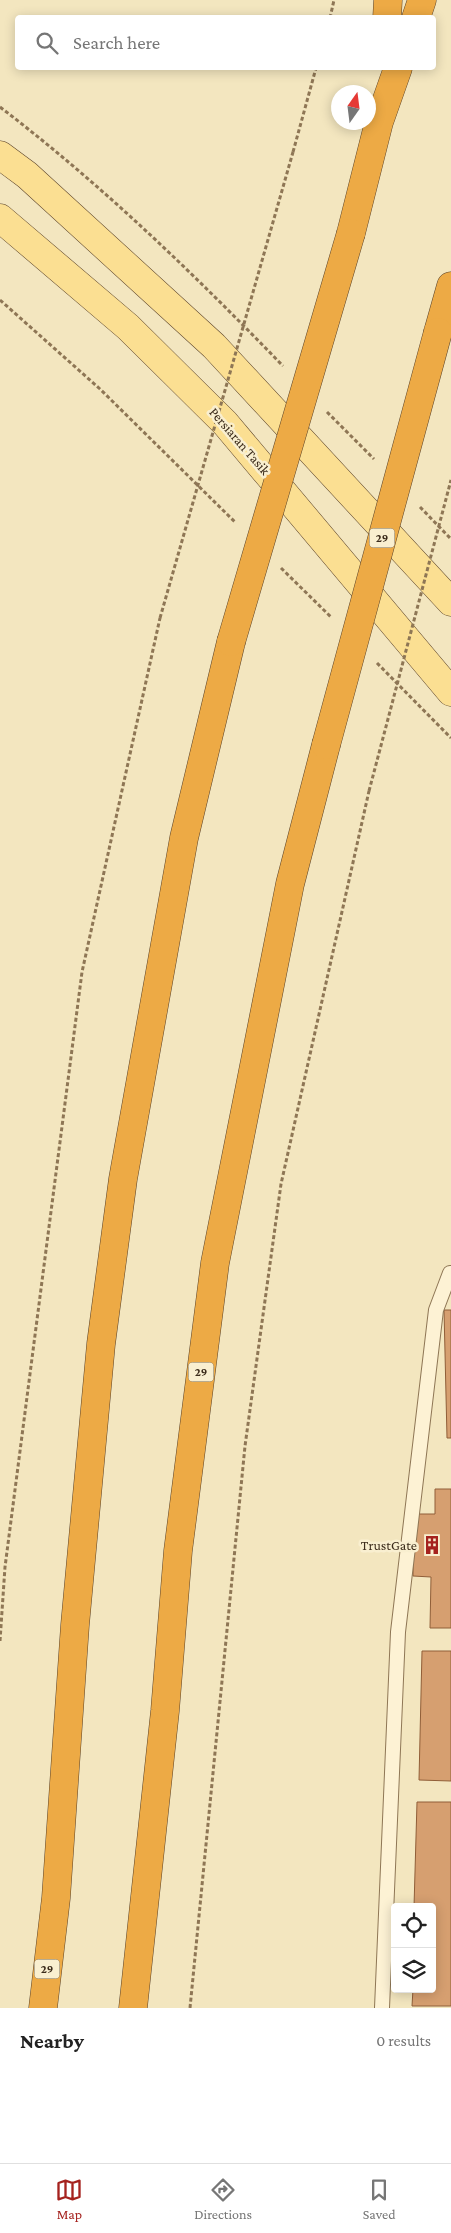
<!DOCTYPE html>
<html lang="en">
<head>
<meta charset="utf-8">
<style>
	:root { --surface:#fff; --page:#f2f2f2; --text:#222; --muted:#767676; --line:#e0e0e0; --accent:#a5221e }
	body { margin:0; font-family:"Crimson Pro",serif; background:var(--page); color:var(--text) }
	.controls { position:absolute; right:15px; bottom:15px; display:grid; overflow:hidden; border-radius:5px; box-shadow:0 2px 12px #0003 }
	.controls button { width:45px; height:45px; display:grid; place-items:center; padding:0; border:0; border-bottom:1px solid var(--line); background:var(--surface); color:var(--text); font:25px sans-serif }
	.compass { position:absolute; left:331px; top:85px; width:45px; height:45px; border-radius:50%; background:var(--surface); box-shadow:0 2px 12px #0003; rotate:14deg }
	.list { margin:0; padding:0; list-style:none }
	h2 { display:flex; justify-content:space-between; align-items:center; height:65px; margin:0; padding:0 20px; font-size:21px }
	h2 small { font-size:16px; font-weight:400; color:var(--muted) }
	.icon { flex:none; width:28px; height:28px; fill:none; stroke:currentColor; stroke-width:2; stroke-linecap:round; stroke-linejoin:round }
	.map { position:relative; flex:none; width:451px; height:2008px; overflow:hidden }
	.search { position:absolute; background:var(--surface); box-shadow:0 2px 12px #0003; left:15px; right:15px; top:15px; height:55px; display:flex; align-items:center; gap:12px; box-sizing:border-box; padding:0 18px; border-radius:5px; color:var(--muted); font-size:19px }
	.sheet { height:155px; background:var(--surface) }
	nav { display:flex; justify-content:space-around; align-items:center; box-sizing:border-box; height:70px; border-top:1px solid var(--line); background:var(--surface); font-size:14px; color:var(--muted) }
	nav a { display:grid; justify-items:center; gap:2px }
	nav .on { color:var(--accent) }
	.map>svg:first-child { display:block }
	.building { fill:#d69f70; stroke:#905e38 }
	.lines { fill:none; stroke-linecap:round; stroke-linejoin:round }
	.lane-casing { stroke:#8e7655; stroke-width:16 }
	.primary-casing { stroke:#5b432a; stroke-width:29 }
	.highway-casing { stroke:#5b432a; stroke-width:29 }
	.path { stroke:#8e7655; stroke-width:3; stroke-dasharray:4 2.5; stroke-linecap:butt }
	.lane { stroke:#fdf2d4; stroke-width:14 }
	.primary { stroke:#fbdf92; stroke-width:28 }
	.highway { stroke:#edaa45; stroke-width:28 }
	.highway-bridge-casing { stroke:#5b432a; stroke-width:29; stroke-linecap:butt }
	.path-bridge { stroke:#8e7655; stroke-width:3; stroke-dasharray:4 2.5; stroke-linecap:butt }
	.highway-bridge { stroke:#edaa45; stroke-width:28 }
	.labels { text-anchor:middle; stroke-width:5; stroke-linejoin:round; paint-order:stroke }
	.shield { fill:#f9efd0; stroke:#756651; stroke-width:1 }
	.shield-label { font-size:12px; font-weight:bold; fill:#3c2c1b }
	.street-label { font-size:14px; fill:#3c2c1b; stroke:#f9efd0 }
	.poi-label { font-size:14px; fill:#3c2c1b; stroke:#f9efd0; text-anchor:end }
</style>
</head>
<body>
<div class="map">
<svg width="451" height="2008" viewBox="0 0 451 2008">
	<rect width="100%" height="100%" fill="#f3e6bf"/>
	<path class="building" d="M444,1310h7v128h-4z
		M435,1489h16v139h-21l1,-51 -18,-1v-62h22z
		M422,1651h29v130l-32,-1z
		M417,1802h34v204h-39l1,-17h19v-82h-18z"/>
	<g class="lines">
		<g class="lane-casing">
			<path id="lane" d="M382,2008l16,-376 38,-322 14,-37"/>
		</g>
		<g class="primary-casing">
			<path id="primary" d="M0,155l27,20 187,171 237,256
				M0,218l128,109 97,96 226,269"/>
		</g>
		<g class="highway-casing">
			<path id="highway" d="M387,18l1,-18
				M416,18l6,-18
				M351,233l28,-111 19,-54
				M438,332l13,-46
				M43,2008l13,-110 19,-273 26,-281 22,-165 61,-341 47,-196
				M133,2008l32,-297 13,-160 37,-288 75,-379 36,-139"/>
		</g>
		<path class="path" d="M330,18l4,-18
			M0,107c102,78 194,167 283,259
			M293,152l23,-84
			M0,300l100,89 136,134
			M327,412l47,47
			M420,507l31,32
			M281,568l51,50
			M377,663l74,75
			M0,1641l5,-74 77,-595 78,-354
			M190,2008l55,-562 36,-262 88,-393"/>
		<use href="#lane" class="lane"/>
		<use href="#primary" class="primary"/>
		<use href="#highway" class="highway"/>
		<g class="highway-bridge-casing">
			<path id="highway-bridge" d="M231,642l120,-409
				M326,745l112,-413"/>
		</g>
		<path class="path-bridge" d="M160,618l133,-466
			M369,791l82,-311"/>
		<use href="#highway-bridge" class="highway-bridge"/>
	</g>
	<defs>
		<g id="building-bare" transform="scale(1.5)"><path d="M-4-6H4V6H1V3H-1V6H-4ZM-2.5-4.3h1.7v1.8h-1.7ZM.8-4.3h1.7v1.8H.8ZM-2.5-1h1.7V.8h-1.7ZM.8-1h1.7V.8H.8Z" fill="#a5221e" stroke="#f9efd0" stroke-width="2.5" paint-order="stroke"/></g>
	</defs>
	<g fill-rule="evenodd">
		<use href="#building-bare" x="432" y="1545"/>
	</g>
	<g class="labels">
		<g class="shield">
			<rect x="369.5" y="528.5" width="25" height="19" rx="4"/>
			<rect x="188.5" y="1362.5" width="25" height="19" rx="4"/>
			<rect x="34.5" y="1959.5" width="25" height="19" rx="4"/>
		</g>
		<g class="shield-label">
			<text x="382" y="542">29</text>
			<text x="201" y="1376">29</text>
			<text x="47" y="1973">29</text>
		</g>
		<g class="street-label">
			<text transform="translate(240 441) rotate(49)" y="5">Persiaran Tasik</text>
		</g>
		<g class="poi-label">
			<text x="417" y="1550">TrustGate</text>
		</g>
	</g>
</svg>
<div class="controls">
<button><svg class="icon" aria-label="locate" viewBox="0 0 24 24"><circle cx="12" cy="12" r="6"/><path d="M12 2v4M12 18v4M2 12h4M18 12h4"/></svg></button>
<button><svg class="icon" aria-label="layers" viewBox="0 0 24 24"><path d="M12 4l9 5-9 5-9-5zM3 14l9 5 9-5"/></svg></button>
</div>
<svg class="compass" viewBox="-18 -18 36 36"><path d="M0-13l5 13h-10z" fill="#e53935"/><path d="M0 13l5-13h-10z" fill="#767676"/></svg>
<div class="search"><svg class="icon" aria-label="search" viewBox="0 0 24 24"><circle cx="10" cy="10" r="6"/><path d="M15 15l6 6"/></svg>Search here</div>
</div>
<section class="sheet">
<h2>Nearby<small>0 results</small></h2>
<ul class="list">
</ul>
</section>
<nav>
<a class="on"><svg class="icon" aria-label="map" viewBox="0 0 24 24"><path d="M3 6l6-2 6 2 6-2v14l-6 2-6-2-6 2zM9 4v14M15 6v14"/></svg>Map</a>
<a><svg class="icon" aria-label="directions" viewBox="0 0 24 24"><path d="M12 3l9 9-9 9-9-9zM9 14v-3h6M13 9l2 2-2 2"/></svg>Directions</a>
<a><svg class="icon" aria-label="saved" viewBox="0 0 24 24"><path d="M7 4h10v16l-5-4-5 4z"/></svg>Saved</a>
</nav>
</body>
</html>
